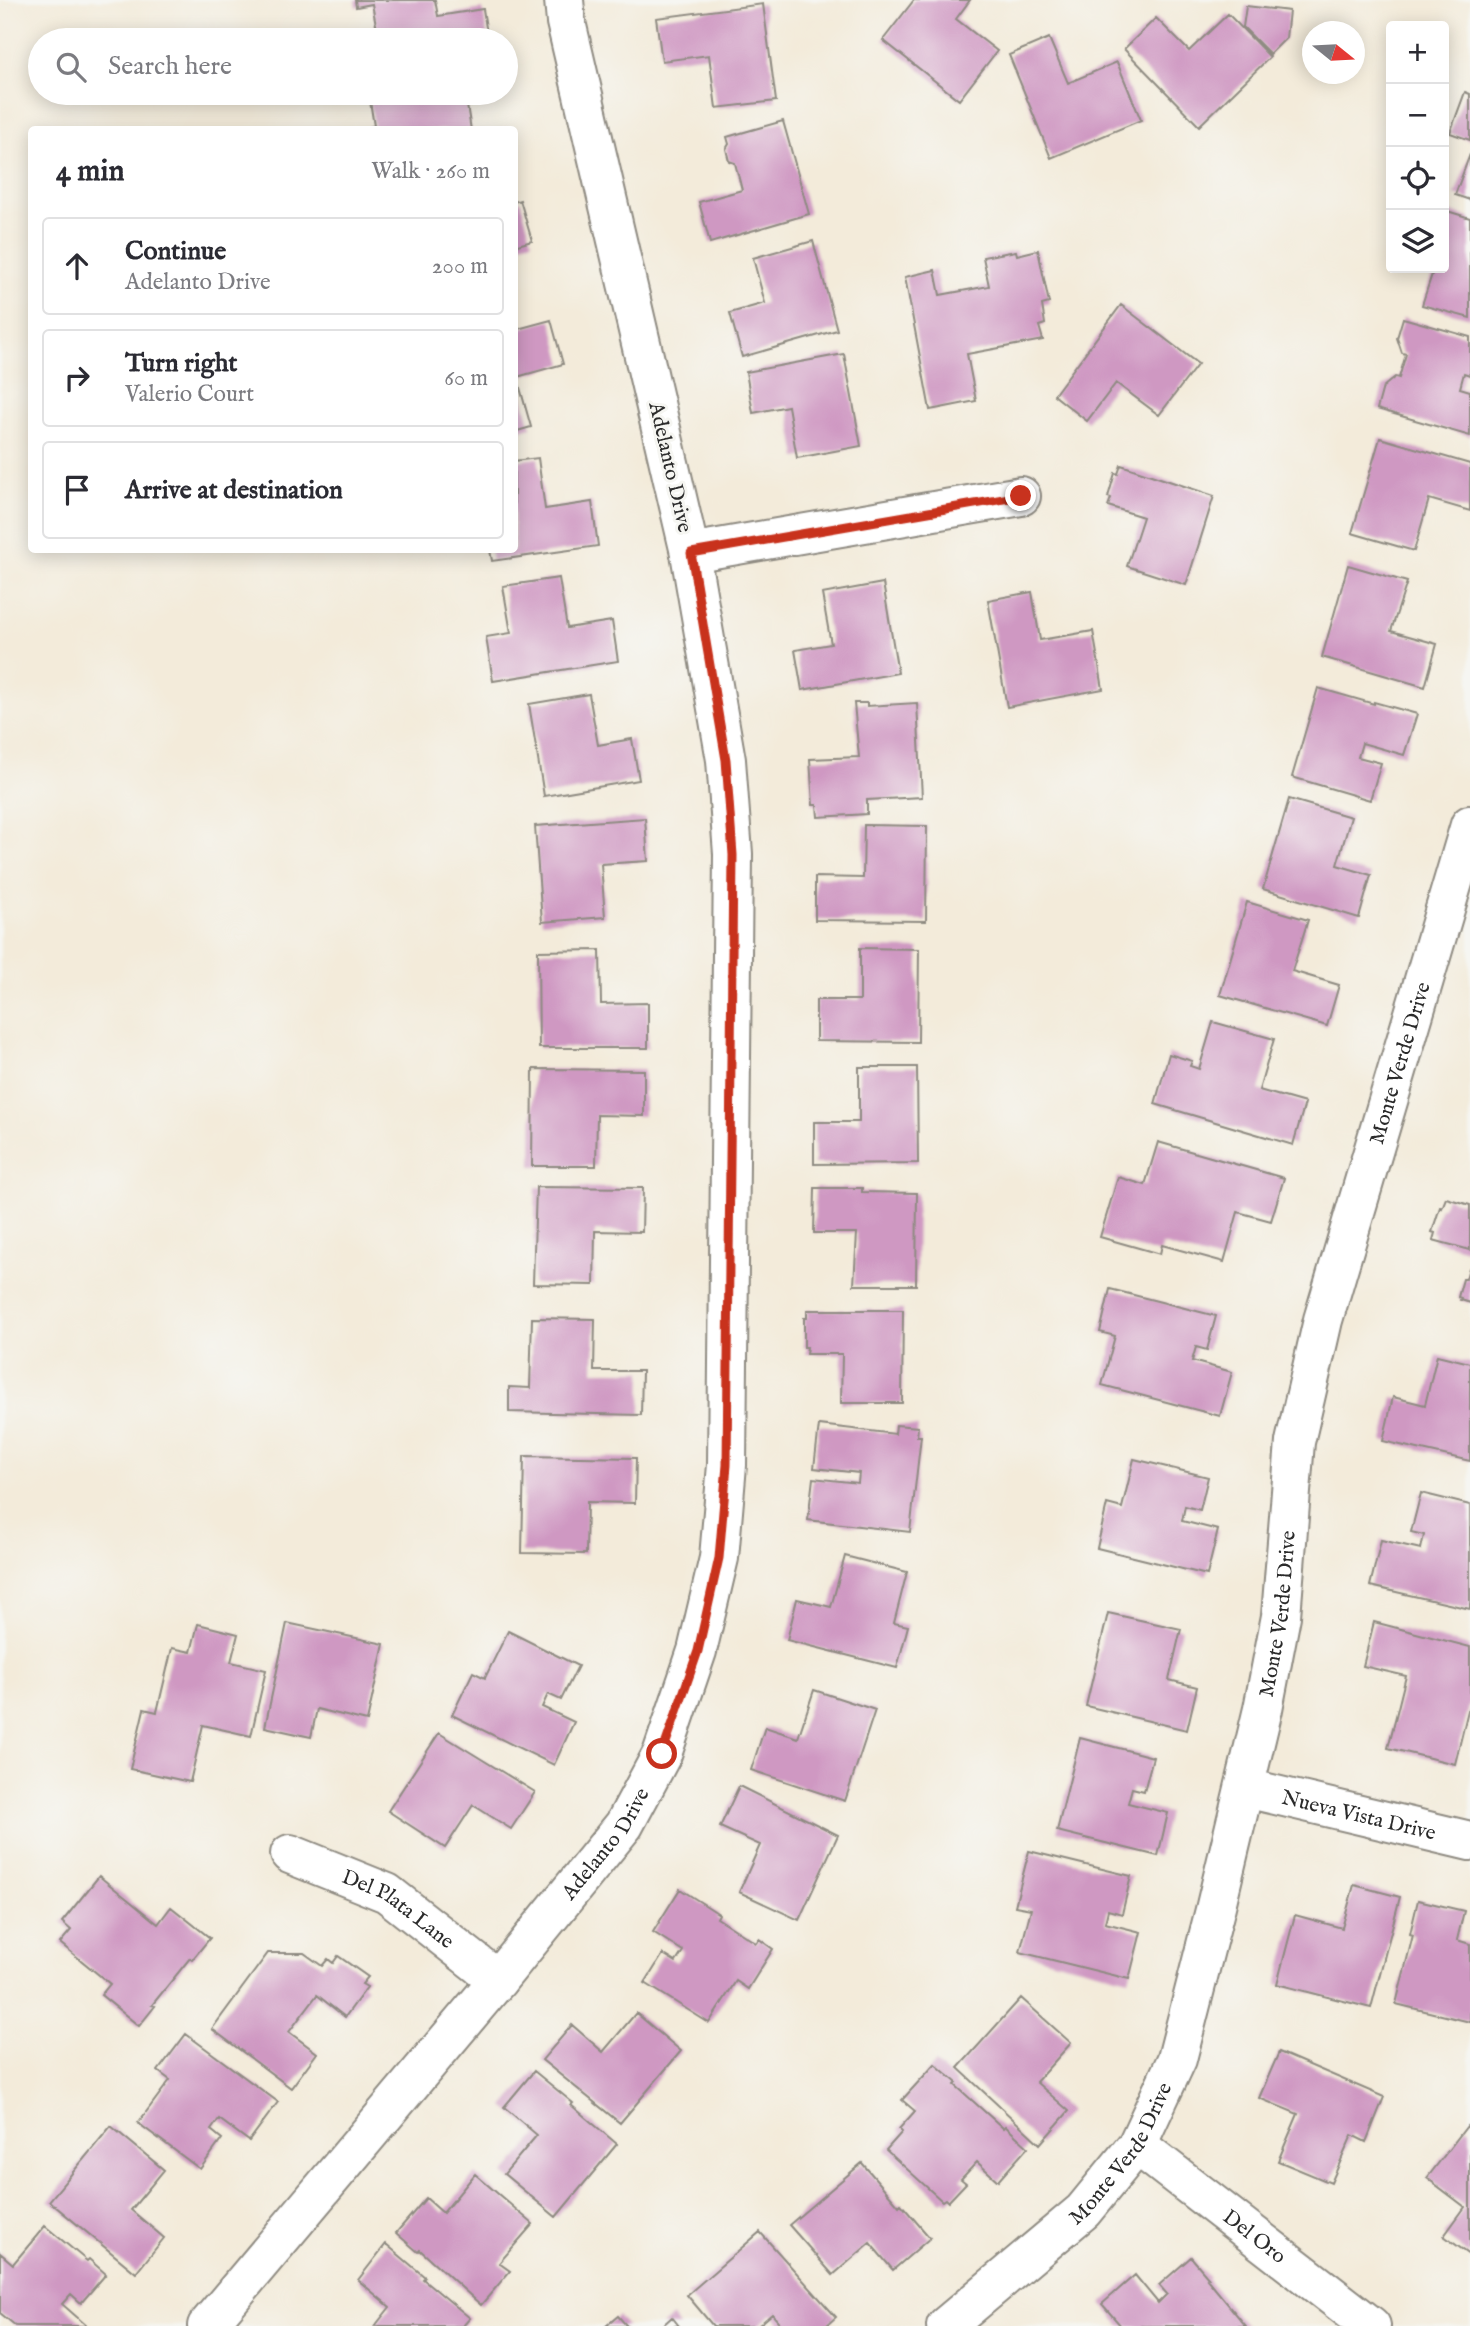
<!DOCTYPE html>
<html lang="en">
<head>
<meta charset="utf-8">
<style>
	:root { --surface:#fff; --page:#f7f7f7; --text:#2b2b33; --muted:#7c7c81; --line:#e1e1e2 }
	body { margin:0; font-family:"IM FELL English",serif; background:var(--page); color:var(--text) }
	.controls { position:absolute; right:21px; top:21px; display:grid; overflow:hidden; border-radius:7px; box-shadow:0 4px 18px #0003 }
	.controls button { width:63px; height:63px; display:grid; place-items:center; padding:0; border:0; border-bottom:2px solid var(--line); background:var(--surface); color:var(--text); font:35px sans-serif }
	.compass { position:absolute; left:1302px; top:21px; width:63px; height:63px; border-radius:50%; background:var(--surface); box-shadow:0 4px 18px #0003; rotate:108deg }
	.stop { position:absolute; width:21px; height:21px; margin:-16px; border:5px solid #c8321e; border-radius:50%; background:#fff }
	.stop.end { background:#c8321e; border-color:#fff; box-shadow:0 2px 7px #0008 }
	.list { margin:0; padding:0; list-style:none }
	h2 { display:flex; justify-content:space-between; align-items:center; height:91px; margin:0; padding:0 28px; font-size:30px }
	h2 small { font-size:23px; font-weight:400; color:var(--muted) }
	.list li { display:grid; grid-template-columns:46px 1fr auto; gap:21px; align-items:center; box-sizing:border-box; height:98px; margin:0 14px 14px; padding:0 14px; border:2px solid var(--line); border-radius:7px }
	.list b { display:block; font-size:26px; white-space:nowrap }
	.list p { margin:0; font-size:23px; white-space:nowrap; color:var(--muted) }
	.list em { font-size:23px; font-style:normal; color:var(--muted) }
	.icon { flex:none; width:38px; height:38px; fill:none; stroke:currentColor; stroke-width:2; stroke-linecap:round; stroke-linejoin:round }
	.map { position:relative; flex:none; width:1470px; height:2326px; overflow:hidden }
	.search { position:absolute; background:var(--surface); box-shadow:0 4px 18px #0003; left:28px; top:28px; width:490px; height:77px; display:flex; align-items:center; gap:18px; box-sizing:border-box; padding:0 24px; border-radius:38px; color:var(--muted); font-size:26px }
	.panel { position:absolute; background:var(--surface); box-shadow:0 4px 18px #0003; left:28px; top:126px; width:490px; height:427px; border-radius:7px }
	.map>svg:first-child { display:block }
	.building { fill:#cf98c2 }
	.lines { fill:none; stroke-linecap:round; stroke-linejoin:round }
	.minor-casing { stroke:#8f8b82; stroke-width:42 }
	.tertiary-casing { stroke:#8f8b82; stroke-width:42 }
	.minor { stroke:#fff; stroke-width:38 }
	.tertiary { stroke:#fff; stroke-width:38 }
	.route { stroke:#c8321e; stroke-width:9 }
	.labels { text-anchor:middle; stroke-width:6; stroke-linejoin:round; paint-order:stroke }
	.street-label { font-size:21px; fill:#2b2b2b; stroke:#f6f6f2 }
</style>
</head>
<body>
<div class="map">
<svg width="1470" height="2326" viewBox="0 0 1470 2326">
	<rect width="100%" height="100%" fill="#f6f6f2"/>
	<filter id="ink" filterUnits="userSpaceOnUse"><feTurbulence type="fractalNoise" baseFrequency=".0143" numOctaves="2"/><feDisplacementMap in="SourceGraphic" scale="14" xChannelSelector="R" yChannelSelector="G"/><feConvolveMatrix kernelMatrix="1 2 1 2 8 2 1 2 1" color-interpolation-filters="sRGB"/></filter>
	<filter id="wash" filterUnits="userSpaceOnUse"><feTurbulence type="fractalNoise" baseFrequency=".00686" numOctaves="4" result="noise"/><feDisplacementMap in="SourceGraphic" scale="28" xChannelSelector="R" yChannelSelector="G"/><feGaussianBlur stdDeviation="1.57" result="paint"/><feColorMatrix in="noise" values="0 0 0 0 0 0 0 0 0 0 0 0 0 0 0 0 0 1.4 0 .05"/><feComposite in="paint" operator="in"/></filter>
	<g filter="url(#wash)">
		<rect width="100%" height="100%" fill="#f3ebda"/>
		<g id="blocks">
			<path class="building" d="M355,0h80l3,16 45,-7 5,31h-109l-7,-36 -16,3z
				M914,0h56l-14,19 41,32 -38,49 -76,-60z
				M763,4l13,97 -60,7 -7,-53 -47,6 -6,-43z
				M1246,6l43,5 -3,27 -16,16 -27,-27z
				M1228,14l42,43 -71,69 -75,-77 32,-31 33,33z
				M1049,38l19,45 49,-21 24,58 -90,38 -42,-103z
				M1465,92l5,2v46l-20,-7z
				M422,93h43l6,37h-103v-3l6,-1 -4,-25z
				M783,121l26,93 -99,29 -11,-41 43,-12 -7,-27 -6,-2 -3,-12 3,-5 -2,-7z
				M1470,154v46l-15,-5z
				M520,200l12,41 -18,5v-44z
				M1444,210l26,8v100l-48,-13 12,-37h10z
				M813,241l24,89 -95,27 -12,-44 35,-10 -12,-45z
				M1038,250l11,53 -7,2 3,19 -6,2 4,14 -76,14 9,47 -46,9 -25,-133 30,-7 5,25 49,-9 -6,-29 33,-6 1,4z
				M1121,305l77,59 -39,51 -43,-32 -29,38 -33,-26z
				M1403,318l67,19v38l-6,-2 -4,15 10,3v45l-93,-27 6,-22 12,-10 4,1 7,-24 -4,-1 -5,-15z
				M551,320l12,44 -46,13 14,50 -17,5v-102z
				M844,354l17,92 -64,12 -9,-52 -35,7 -7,-41z
				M1380,438l90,26v47l-41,-12 -15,52 -62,-18z
				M538,458l7,51 47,-7 6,44 -106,15 -2,-11h24v-89z
				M1121,465l93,31 -28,89 -59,-19 16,-49 -35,-11 3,-8 -3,-1 7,-24 3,1z
				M1348,565l59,17 -16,49 46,13 -12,43 -103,-30z
				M559,578l8,50 45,-7 6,40 -125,20 -7,-44 25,-4 -8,-47z
				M883,583l15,90 -96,17 -7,-40 36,-6 -9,-50z
				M1032,592l8,48 53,-9 10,58 -96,18 -19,-107z
				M1318,688l56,16v-2l43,12 -13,41 -42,-12 -4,14 23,6 -11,37 -78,-23z
				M589,694l9,51 34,-6 7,41 -95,16 -15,-92z
				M854,703h13v3l50,-3 5,94 -55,3v14l-49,3 -1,-12h-4l-3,-46 49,-2z
				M1289,799l62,18 -14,48 34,10 -12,43 -96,-29z
				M645,818l3,43 -47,3 4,53 -63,5 -7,-96z
				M864,825l63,1 -1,95 -111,-1v-43l48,1z
				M1247,902l61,18 -16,51 47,14 -12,41 -107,-31z
				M860,948l59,1 -1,93 -102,-1v-41h44z
				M600,950l1,54 47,-1v45h-109l-1,-97z
				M1213,1022l61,17 -15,51 46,13 -12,42 -138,-41 14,-50 23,7 -2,5 9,3z
				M859,1067h58l1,96 -104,1v-42h45z
				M533,1069l111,1v46l-47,-1 -1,51h-64z
				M1158,1142l126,36 -13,43 -33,-9 -14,50 -62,-17 -2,9 -60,-17 18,-60 27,8z
				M536,1187l107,1 -1,44 -47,-1 -1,54 -61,-1z
				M815,1188h47v4l55,1 -1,92h-62l3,-52h-43z
				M1446,1198l24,7v45l-37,-10 2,-7 -3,-1 8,-25 2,1z
				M1469,1268h1v35l-10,-3 1,-2 -3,-1 5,-18h3z
				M1110,1289l106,27 -9,34 -11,-3 -4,14 40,11 -12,44 -118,-31 13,-49 -15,-4z
				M807,1310h96l-1,93h-61l1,-49h-36l1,-7h-3v-29h3z
				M532,1318l63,1 -1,52h48l-1,44 -132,-3v-25l21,1z
				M1437,1355l33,8v98l-87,-20 10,-44 32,8z
				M819,1425l76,9 1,-9 22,2 -1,9h4l-11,96 -102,-12 5,-42 45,5 1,-10 -45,-5z
				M524,1456l112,2 -1,45 -48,-1 -1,52 -64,-1z
				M1134,1459l74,18 -8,33 -15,-4 -3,15 36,9 -11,45 -110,-27 10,-44 15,4z
				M1421,1493l49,12v104l-100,-23 11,-46 40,9 3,-14 -13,-3z
				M845,1556l62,16 -13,51 14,3 -11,42 -110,-28 10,-41 34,8z
				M1108,1613l73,16 -12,51 28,7 -10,43 -101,-24z
				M1374,1622l96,25v55l-15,62 -67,-16 18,-72 -43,-10z
				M287,1623l97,21 -17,77 -50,-12 -6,28 -46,-10z
				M198,1624l40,10 -7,28 35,8 -15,66 -48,-11 -13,57 -60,-13 14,-60 13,3 15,-64 19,4z
				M508,1631l70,35 -17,34 -13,-6 -6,13 32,15 -20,43 -102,-50 21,-43 12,6z
				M814,1690l61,20 -30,91 -94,-31 14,-43 33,11z
				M439,1733l96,59 -24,37 -38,-24 -28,43 -57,-37z
				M1080,1738l73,19 -9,34 -12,-3 -4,15 40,10 -10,43 -101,-25z
				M739,1786l99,49 -39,85 -60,-28 21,-47 -40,-18z
				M1029,1851l102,25 -9,38 -14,-4 -3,13 36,9 -12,47 -109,-27 11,-43 -16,-3z
				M99,1876l59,48 13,-17 39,31 -18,22 -2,-2 -38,47 3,1 -16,20 -38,-31 9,-11 -50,-41 11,-13 -9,-8z
				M1354,1885l46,12 -29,111 -94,-24 18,-69 47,13z
				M680,1889l39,25 -2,4 39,25 3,-4 14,10 -25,40 -12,-8 -27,42 -64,-40 18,-29 13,8 7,-11 -30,-19z
				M1418,1900l46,11 -7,29 13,4v78l-74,-18 17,-69 -3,-1z
				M268,1953h36l18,13 6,-7 5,4 5,-7 30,21 -6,7 5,3 -22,30 -28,-22 -28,37 28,21 -26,35 -79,-59z
				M1021,1998l50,45 -35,39 33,29 -29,33 -82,-76z
				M636,2013l45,38 -61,72 -78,-63 30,-35 31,27z
				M186,2034l92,68 -29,39 -30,-22 -8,11 11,9 -22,30 -62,-46 32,-43 -12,-9z
				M1279,2052l105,45 -18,45 -14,-7 -21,48 -53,-22 20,-47 -39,-16z
				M935,2064l22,19 -2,2 48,43 2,-2 23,21 -30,34 -21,-19 -16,17 5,4 -18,19 -3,-3 -3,2 -56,-51 16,-18 -3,-3 16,-18 -13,-11z
				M534,2071l39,32 -2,2 46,39 -61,73 -52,-43 33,-39 -33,-28z
				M111,2126l53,44 -33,40 33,28 -28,35 -87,-72z
				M1467,2126l3,3v126l-26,-19 21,-29 -38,-29z
				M862,2163l37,43 2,-2 29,34 -37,32 -23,-27 -37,32 -44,-50z
				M475,2174l58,50 -34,39 11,8 -29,34 -61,-55 -2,2 -22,-19 30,-35 17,15z
				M45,2226l42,35 2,-2 17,15 -25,29 -10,-9 -9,10 25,22h-71l-16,-13v-60l13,11z
				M760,2232l76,85 -10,9h-44l-10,-12 -14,12h-45l-26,-31z
				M386,2244l39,33 -2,2 47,39 -7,8h-88l15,-19 -32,-27z
				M1191,2257l18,21 -2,1 39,47h-125l-19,-22 33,-29 23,28 9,-9 -8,-9z
				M618,2316l9,10h-21z
				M672,2317l7,9h-17z"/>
		</g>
	</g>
	<g filter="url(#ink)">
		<use href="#blocks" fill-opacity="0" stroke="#8f8b82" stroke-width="2"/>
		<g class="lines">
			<g class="minor-casing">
				<g id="minor">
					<path d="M690,553l331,-57"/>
					<path id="s1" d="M1246,1788l224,53"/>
					<path id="s2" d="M290,1854l97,39 111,87"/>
					<path id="s3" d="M1137,2145l234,181"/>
					<path id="s4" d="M946,2326l137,-115 54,-66 40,-86 38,-149 48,-201 18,-93 14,-174 28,-122 147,-495"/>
				</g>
			</g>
			<g class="tertiary-casing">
				<g id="tertiary">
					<path id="s5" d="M207,2326l291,-346 126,-155 38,-71 35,-103 22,-93 8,-93 6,-611 -7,-94 -36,-207 -124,-531 -2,-22"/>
				</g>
			</g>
			<use href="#minor" class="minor"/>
			<use href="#tertiary" class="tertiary"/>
		</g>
	</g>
	<g class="lines" filter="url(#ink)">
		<path class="route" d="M662,1754l36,-103 21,-93 8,-93 6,-610 -7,-95 -35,-207 330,-57"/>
	</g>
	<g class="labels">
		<g class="street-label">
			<text transform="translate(671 467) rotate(77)" y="7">Adelanto Drive</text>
			<text dy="7" stroke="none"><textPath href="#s4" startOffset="1382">Monte Verde Drive</textPath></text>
			<text dy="7" stroke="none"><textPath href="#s4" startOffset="816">Monte Verde Drive</textPath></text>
			<text dy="7" stroke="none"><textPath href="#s1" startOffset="116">Nueva Vista Drive</textPath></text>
			<text dy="7" stroke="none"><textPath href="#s5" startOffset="626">Adelanto Drive</textPath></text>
			<text dy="7" stroke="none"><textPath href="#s2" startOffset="122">Del Plata Lane</textPath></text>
			<text dy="7" stroke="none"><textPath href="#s4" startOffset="248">Monte Verde Drive</textPath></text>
			<text dy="7" stroke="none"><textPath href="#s3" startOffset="149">Del Oro</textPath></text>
		</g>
	</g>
</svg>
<div class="controls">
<button>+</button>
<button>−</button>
<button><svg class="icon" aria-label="locate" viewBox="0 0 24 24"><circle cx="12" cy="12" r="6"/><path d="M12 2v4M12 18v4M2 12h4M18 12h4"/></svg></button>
<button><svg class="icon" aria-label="layers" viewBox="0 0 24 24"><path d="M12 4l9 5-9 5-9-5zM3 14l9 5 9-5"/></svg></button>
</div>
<svg class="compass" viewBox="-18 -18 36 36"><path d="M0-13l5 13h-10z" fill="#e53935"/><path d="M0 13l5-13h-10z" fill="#7c7c81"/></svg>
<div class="stop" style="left:662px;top:1754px"></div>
<div class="stop end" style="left:1021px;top:496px"></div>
<div class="search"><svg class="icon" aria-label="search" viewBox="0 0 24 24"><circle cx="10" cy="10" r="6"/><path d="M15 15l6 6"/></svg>Search here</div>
<section class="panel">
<h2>4 min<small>Walk · 260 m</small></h2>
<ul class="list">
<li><svg class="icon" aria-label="ahead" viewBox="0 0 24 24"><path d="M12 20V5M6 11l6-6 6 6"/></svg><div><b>Continue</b><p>Adelanto Drive</p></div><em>200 m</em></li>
<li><svg class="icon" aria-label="right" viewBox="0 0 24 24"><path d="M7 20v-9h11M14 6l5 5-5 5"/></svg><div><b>Turn right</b><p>Valerio Court</p></div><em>60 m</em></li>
<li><svg class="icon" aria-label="arrive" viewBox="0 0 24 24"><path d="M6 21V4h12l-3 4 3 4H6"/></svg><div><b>Arrive at destination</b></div></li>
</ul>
</section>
</div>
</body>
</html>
